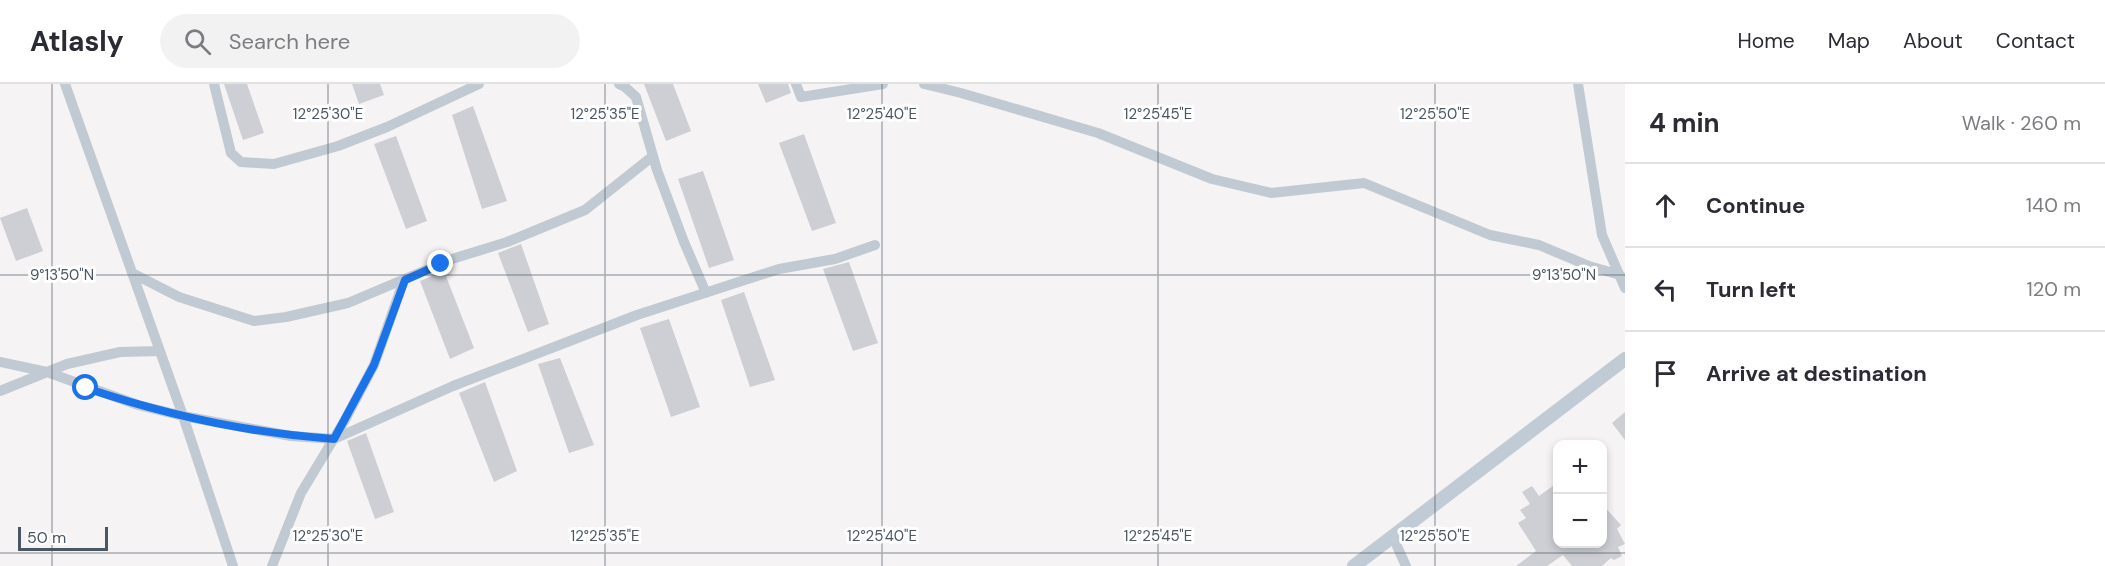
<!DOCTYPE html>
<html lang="en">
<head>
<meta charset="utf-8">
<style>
	:root { --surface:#fff; --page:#f2f2f3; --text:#2b2b33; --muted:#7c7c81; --line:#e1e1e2 }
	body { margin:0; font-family:"DM Sans",sans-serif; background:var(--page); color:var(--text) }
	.controls { position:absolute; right:18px; bottom:18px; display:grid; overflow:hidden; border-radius:12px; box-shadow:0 3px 9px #0003 }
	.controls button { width:54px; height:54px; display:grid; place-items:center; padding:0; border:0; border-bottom:2px solid var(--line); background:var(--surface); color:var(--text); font:30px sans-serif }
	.scale { position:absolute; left:18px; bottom:15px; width:90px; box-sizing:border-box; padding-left:6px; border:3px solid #4a5661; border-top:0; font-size:16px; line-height:21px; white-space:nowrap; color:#4a5661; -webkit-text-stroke:4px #fff; paint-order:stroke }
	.stop { position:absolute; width:18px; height:18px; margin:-14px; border:4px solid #1a73e8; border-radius:50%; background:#fff }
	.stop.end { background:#1a73e8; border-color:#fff; box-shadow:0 2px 6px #0008 }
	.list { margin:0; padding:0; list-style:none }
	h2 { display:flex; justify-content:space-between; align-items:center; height:78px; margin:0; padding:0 24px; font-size:26px }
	h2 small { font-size:20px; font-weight:400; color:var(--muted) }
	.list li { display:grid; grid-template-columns:39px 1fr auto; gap:18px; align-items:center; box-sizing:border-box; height:84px; padding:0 24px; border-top:2px solid var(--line) }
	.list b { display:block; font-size:22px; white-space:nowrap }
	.list em { font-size:20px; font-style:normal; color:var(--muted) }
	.icon { flex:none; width:33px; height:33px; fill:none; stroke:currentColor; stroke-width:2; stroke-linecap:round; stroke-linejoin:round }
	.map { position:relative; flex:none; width:1625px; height:482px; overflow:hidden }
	header { display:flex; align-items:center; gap:36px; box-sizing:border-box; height:84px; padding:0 30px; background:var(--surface); border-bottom:2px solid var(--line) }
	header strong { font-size:28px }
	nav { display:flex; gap:33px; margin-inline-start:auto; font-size:21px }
	.search { width:420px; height:54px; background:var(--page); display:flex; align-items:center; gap:15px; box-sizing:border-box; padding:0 21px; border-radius:33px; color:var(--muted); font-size:22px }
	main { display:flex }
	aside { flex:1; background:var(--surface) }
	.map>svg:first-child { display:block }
	.building { fill:#cdcfd5 }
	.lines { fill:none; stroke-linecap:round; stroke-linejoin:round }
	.minor { stroke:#c1cad2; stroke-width:10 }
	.secondary { stroke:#c1cbd6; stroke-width:14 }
	.route { stroke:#1a73e8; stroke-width:8 }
	.ticks { fill:none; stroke:#4a5661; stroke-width:1.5; stroke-opacity:0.45 }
	.ticks-label { font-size:15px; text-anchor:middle; fill:#4a5661; stroke:#fff; stroke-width:6; stroke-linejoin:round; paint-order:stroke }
</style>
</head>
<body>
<header>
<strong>Atlasly</strong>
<div class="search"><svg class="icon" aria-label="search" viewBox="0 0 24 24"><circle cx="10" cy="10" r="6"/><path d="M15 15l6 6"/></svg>Search here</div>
<nav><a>Home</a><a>Map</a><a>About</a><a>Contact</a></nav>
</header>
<main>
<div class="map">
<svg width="1625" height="482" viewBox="0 0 1625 482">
	<rect width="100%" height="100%" fill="#f5f3f3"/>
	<path class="building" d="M224,0h23l17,49 -21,7z
		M352,0h28l4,11 -25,9z
		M644,0h29l18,47 -25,10z
		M758,0h30l3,9 -25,10z
		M473,22l34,95 -25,8 -30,-94z
		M804,50l32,89 -24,8 -33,-88z
		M396,52l31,85 -21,8 -32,-85z
		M703,87l31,89 -25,8 -31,-89z
		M27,124l16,43 -27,10 -16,-43z
		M521,160l28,80 -21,8 -30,-79z
		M849,178l29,81 -25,8 -30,-82z
		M444,187l30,77 -24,11 -30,-78z
		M744,208l31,88 -25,7 -29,-87z
		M669,235l31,88 -29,10 -31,-89z
		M560,274l34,87 -25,8 -31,-89z
		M485,298l32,89 -23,11 -35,-89z
		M1625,328v28l-13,-17z
		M366,349l28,79 -19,7 -28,-78z
		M1557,399v60h45v-39l19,21 -4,4 8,15 -7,3 4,9 -8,4 -3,-2 -9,8h-30l-9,-11 -16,11h-31l20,-15 -18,-28 8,-5 -6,-8 10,-6 -8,-12 10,-6 7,10z"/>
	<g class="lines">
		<path class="minor" d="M65,0l118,332 50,150
			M214,0l17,69 10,9 33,2 64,-18 49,-19 92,-43
			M619,0l6,3 11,10 21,73 27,72 22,51
			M796,0l5,13 82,-13
			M924,0l37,9 137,40 114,46 59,14 93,-10 126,52 49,10 50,21 31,9
			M1578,0l24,151 23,53
			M132,189l47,24 75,24 32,-4 62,-14 104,-44 55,-17 78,-32 68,-54
			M0,278l47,10 91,33 45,11 108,20 43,3 119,-53 184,-71 142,-46 56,-10 40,-14
			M0,307l67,-27 53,-12 40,-1
			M1392,451l14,31
			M272,482l29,-73 44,-73 29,-55 30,-85"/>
		<path class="secondary" d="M1354,482l271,-207"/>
	</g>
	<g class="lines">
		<path class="route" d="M86,304c80,27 163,45 248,51l40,-74 31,-85 36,-16"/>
	</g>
	<path class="ticks" d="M52,0v482M328,0v482M605,0v482M882,0v482M1158,0v482M1435,0v482M0,191h1625M0,469h1625"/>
	<g class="ticks-label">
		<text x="328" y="35">12°25'30"E</text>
		<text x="605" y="35">12°25'35"E</text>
		<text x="882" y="35">12°25'40"E</text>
		<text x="1158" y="35">12°25'45"E</text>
		<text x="1435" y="35">12°25'50"E</text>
		<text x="62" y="196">9°13'50"N</text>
		<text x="1564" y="196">9°13'50"N</text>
		<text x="328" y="457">12°25'30"E</text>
		<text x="605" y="457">12°25'35"E</text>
		<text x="882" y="457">12°25'40"E</text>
		<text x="1158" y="457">12°25'45"E</text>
		<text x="1435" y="457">12°25'50"E</text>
	</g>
</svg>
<div class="controls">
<button>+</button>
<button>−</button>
</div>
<div class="scale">50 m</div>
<div class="stop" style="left:86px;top:304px"></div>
<div class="stop end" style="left:441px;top:180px"></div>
</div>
<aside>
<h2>4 min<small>Walk · 260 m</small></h2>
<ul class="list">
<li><svg class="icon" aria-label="ahead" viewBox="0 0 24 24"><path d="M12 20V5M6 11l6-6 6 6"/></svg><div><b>Continue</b></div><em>140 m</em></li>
<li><svg class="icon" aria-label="left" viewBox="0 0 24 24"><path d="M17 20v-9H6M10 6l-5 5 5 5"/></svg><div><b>Turn left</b></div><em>120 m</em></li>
<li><svg class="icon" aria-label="arrive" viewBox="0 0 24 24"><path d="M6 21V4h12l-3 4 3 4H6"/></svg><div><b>Arrive at destination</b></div></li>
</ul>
</aside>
</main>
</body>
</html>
